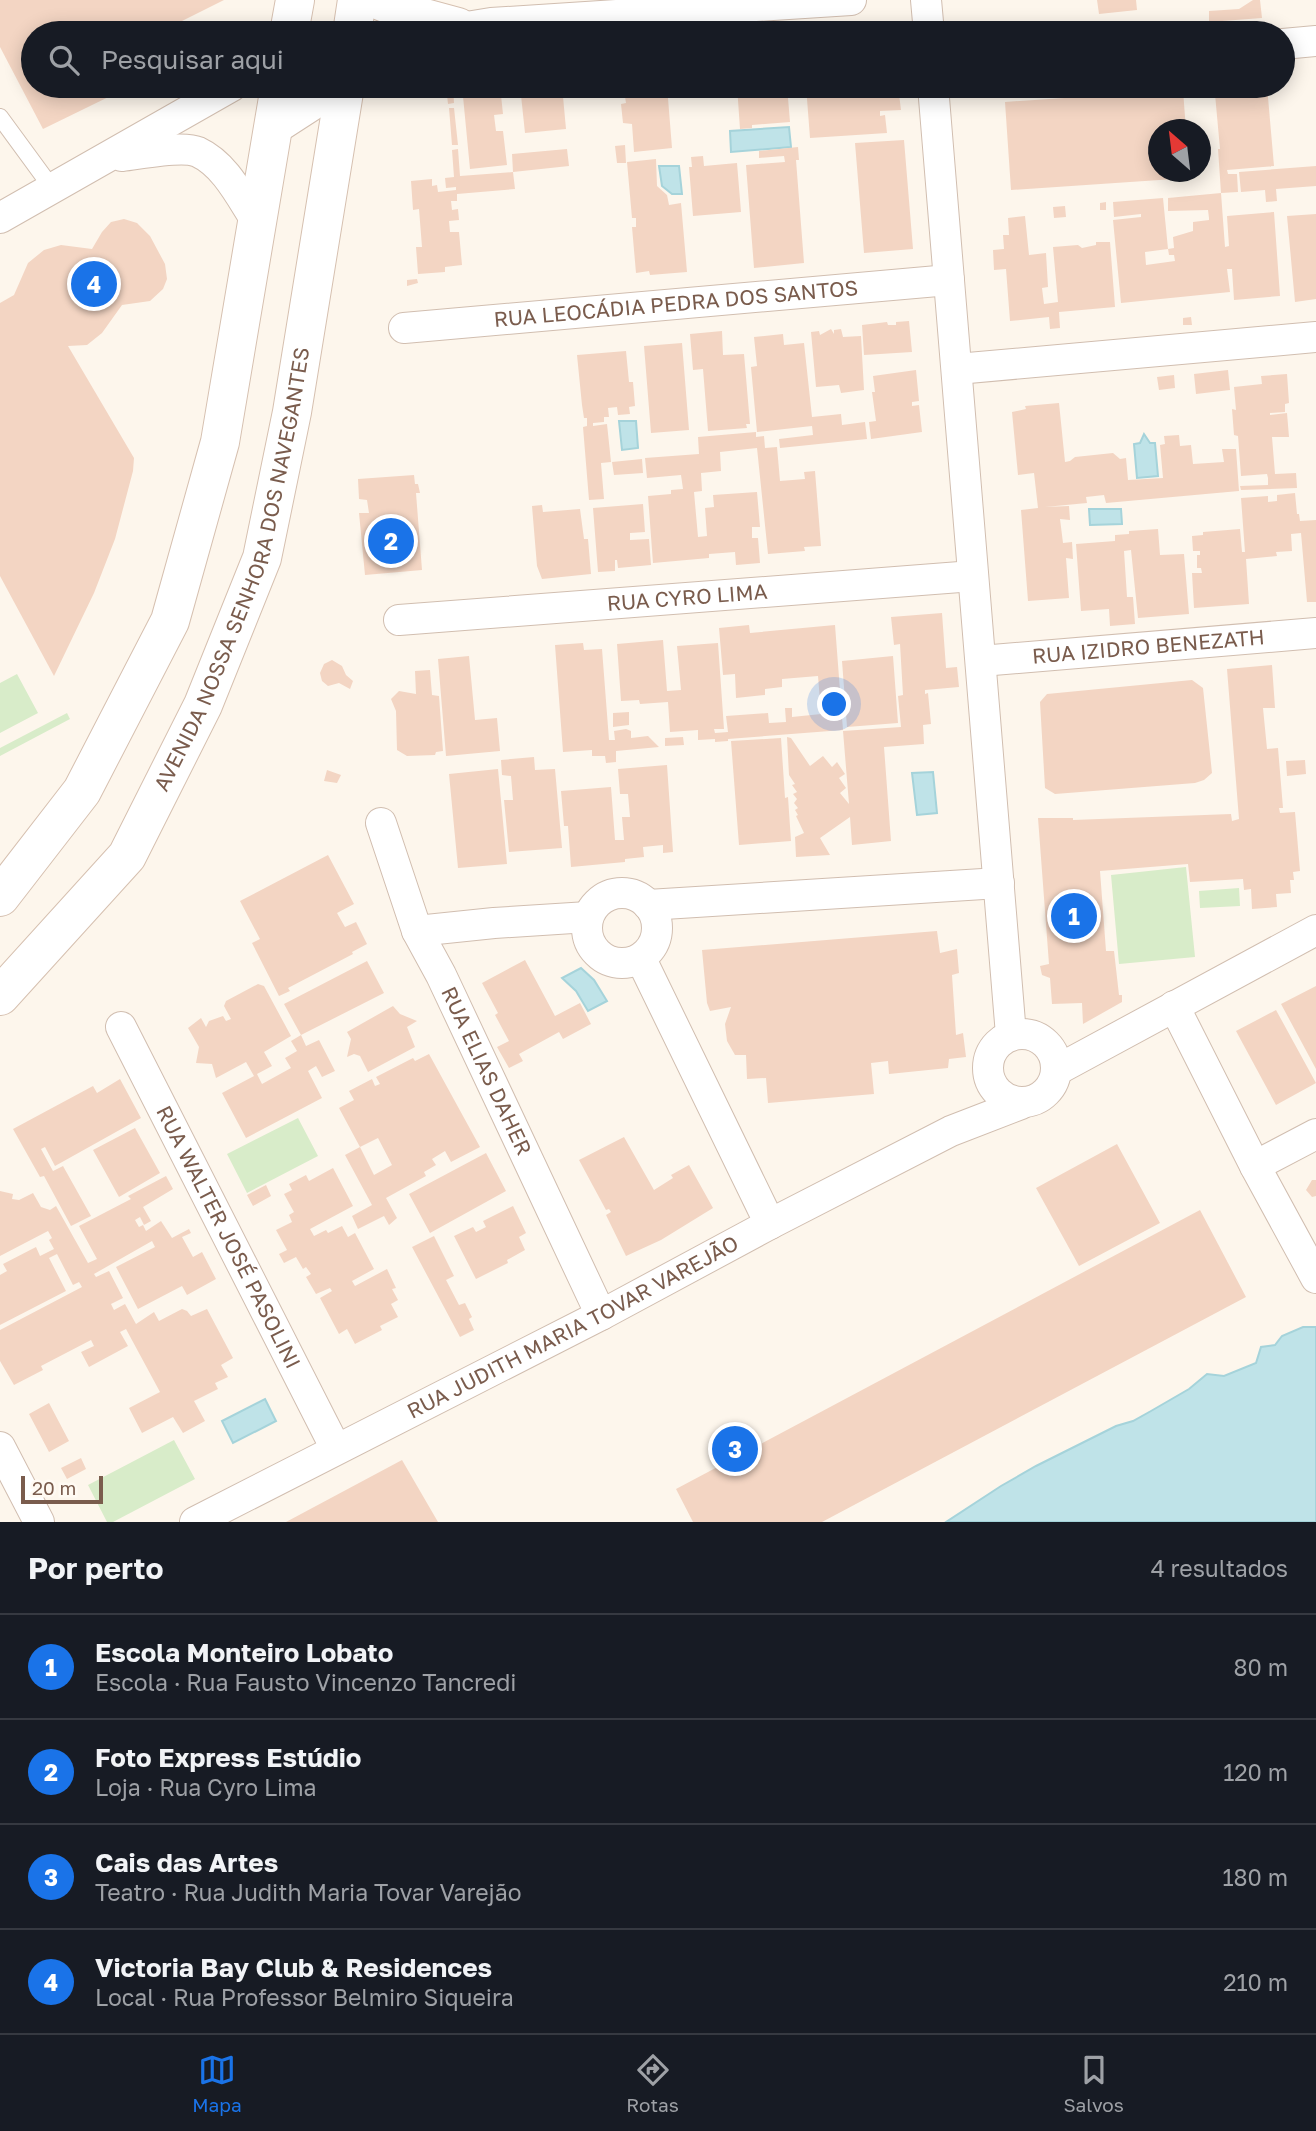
<!DOCTYPE html>
<html lang="pt">
<head>
<meta charset="utf-8">
<style>
	:root { --surface:#171b24; --page:#242831; --text:#f1f3f6; --muted:#9ea1a6; --line:#363941; --accent:#1a73e8 }
	body { margin:0; font-family:"Golos Text",sans-serif; background:var(--page); color:var(--text) }
	.compass { position:absolute; left:1148px; top:119px; width:63px; height:63px; border-radius:50%; background:var(--surface); box-shadow:0 4px 18px #0003; rotate:332deg }
	.scale { position:absolute; left:21px; bottom:18px; width:82px; box-sizing:border-box; padding-left:7px; border:4px solid #7a5c4d; border-top:0; font-size:19px; line-height:24px; white-space:nowrap; color:#7a5c4d; -webkit-text-stroke:5px #fffaf3; paint-order:stroke }
	.you { position:absolute; left:835px; top:705px; width:24px; height:24px; margin:-18px; border:5px solid #fff; border-radius:50%; background:#1a73e8; box-shadow:0 0 0 10px #1a73e833 }
	.badge { display:grid; place-items:center; width:46px; height:46px; border-radius:50%; background:var(--accent); color:#fff; font-size:23px; font-weight:700 }
	.pin { position:absolute; translate:-50% -50%; border:4px solid #fff; box-shadow:0 2px 7px #0006 }
	.list { margin:0; padding:0; list-style:none }
	h2 { display:flex; justify-content:space-between; align-items:center; height:91px; margin:0; padding:0 28px; font-size:30px }
	h2 small { font-size:23px; font-weight:400; color:var(--muted) }
	.list li { display:grid; grid-template-columns:46px 1fr auto; gap:21px; align-items:center; box-sizing:border-box; height:105px; padding:0 28px; border-top:2px solid var(--line) }
	.list b { display:block; font-size:26px; white-space:nowrap }
	.list p { margin:0; font-size:23px; white-space:nowrap; color:var(--muted) }
	.list em { font-size:23px; font-style:normal; color:var(--muted) }
	.icon { flex:none; width:38px; height:38px; fill:none; stroke:currentColor; stroke-width:2; stroke-linecap:round; stroke-linejoin:round }
	.map { position:relative; flex:none; width:1316px; height:1522px; overflow:hidden }
	.search { position:absolute; background:var(--surface); box-shadow:0 4px 18px #0003; left:21px; right:21px; top:21px; height:77px; display:flex; align-items:center; gap:18px; box-sizing:border-box; padding:0 24px; border-radius:38px; color:var(--muted); font-size:26px }
	.sheet { height:511px; background:var(--surface) }
	nav { display:flex; justify-content:space-around; align-items:center; box-sizing:border-box; height:98px; border-top:2px solid var(--line); background:var(--surface); font-size:19px; color:var(--muted) }
	nav a { display:grid; justify-items:center; gap:4px }
	nav .on { color:var(--accent) }
	.map>svg:first-child { display:block }
	.green { fill:#d8ecc9 }
	.water { fill:#bfe3e8; stroke:#a5d3da; stroke-width:2 }
	.building { fill:#f3d5c3; fill-rule:evenodd }
	.lines { fill:none; stroke-linecap:round; stroke-linejoin:round }
	.service-casing { stroke:#d1beb0; stroke-width:18 }
	.minor-casing { stroke:#d1beb0; stroke-width:32 }
	.secondary-casing { stroke:#d6c0b0; stroke-width:40 }
	.service { stroke:#fff; stroke-width:16 }
	.minor { stroke:#fff; stroke-width:30 }
	.secondary { stroke:#fff; stroke-width:38 }
	.labels { text-anchor:middle; stroke-width:7; stroke-linejoin:round; paint-order:stroke }
	.street-label { font-size:21px; fill:#7a5c4d; stroke:#fffaf3 }
</style>
</head>
<body>
<div class="map">
<svg width="1316" height="1522" viewBox="0 0 1316 1522">
	<rect width="100%" height="100%" fill="#fdf6ec"/>
	<path class="green" d="M17,674l21,39 -38,20v-50z
		M67,713l3,6 -70,37v-8z
		M1186,867l9,90 -76,7 -8,-89z
		M1239,888l1,18 -40,2 -1,-17z
		M298,1118l20,38 -71,37 -20,-39z
		M174,1440l21,39 -82,43h-6l-19,-37z"/>
	<path class="water" d="M789,127l2,20 -60,5 -1,-21z
		M659,166h20l3,28h-10l-10,-8z
		M619,421h17l2,27 -16,2z
		M1144,434l6,9h5l3,33 -21,2 -3,-34 6,-1z
		M1089,509h32l1,15 -32,1z
		M933,772l4,41 -20,2 -5,-42z
		M581,968l13,12 13,21 -19,10 -12,-20 -14,-13z
		M1303,1327h13v195h-370l55,-36 35,-20 80,-40 17,-5 18,-10 38,-22 18,-15 17,2 32,-13 5,-16 14,-2 7,-9z
		M265,1399l11,22 -43,22 -11,-22z"/>
	<path class="building" d="M0,0h224l-66,33h-125v53h98l-88,43 -43,-82z
		M1097,0h39l1,10 -38,4z
		M1253,0h7l2,18 -53,4v-11l30,-2z
		M446,86h7l1,17 -6,1z
		M462,86h38l3,28 -9,1 2,16h7l4,34 -37,4z
		M520,86h42l4,43 -41,4z
		M620,86h47l5,62 -38,4 -2,-28 -9,-1 -2,-19 5,-1 -2,-13h-4z
		M737,86h50l3,36 -38,3v3l-12,1z
		M806,86h92l3,24 -21,1v5l5,-1 2,18 -77,5z
		M1234,86h33l7,80 -47,4 1,4h9l1,18 -17,1 -3,-44h2l-5,-55 20,-2z
		M1183,90l3,40h-28v42h30l1,6 -178,12 -6,-88z
		M449,108h5l4,37h-6z
		M904,140l9,109 -49,4 -9,-110z
		M625,145l1,18h-9l-2,-17z
		M798,147l1,13h-3l8,103 -50,5 -8,-103 39,-3 -1,-6 -25,2v-7z
		M458,149l2,27 53,-4 2,17 -58,5v7h-6l1,9 6,-1 1,11 -10,1 1,11h9l3,33 -17,2v5l-27,2 -2,-27h6l-3,-38 -6,1 -2,-29 21,-2v7l5,-1 1,7 18,-2v-3l-10,1 -1,-10 9,-1 -2,-27z
		M567,149l2,17 -56,6 -1,-18z
		M703,156l1,10 33,-3 4,49 -48,4 -4,-49h3l-1,-10z
		M656,159l1,27 10,9 2,10 12,-2 6,69 -37,3 -1,-4 -13,2 -4,-46h4v-9h-4l-5,-56z
		M1316,166v20l-40,3 1,12 -11,1 -1,-12 -24,2 -2,-20z
		M1221,193l4,54 4,-1 -2,-30 47,-4 6,84 -46,4 -2,-31h-5l3,23 -109,11 -8,-83 28,-3v-3l-27,3 -1,-15 50,-4 5,51 6,-1 -1,-11 20,-6v-9l16,-2v-2l-1,-8 -40,1v-13zM1168,249l1,6h5l1,6 -29,4 -1,-13z
		M1106,202v8h-6v-7z
		M1065,206l1,11 -12,1 -1,-11z
		M1316,214v85l-21,3 -8,-86z
		M1025,216l4,39 17,-2 2,34 -6,1 2,16 14,-2 -5,-55 25,-2 4,3 14,-3v-3h14l5,65 -56,5 1,16 -10,1 -1,-12 -39,4 -4,-52 -12,1 -1,-20 11,-1 -1,-14h6l-1,-17z
		M124,219l13,4 13,13 15,28 2,15 -4,10 -13,12 -28,4 -20,28 -15,12 -19,1 66,112 -1,13 -18,68 -21,54 -40,83 -54,-100v-273l14,-8 14,-32 16,-13 17,-5 31,4 10,-17 9,-10z
		M417,279l1,4 -11,3v-6z
		M1191,317l1,8h-9v-7z
		M909,321l3,31 -48,3 -2,-30 25,-3 1,3h8v-3z
		M831,329l3,5v-4l7,-1 2,8 18,-1 3,54 -23,3 -2,-8 -23,2 -5,-55 8,-1 1,4z
		M722,331l1,24 21,-1 6,70h-4l1,4 -39,3 -5,-62 -10,1 -3,-36z
		M783,334l1,11 20,-2 8,74 29,-3 1,11 23,-3 2,17 -87,9 -1,-9 34,-4 -1,-9 -55,6 -6,-65 6,-1 -3,-29z
		M682,343l7,87 -38,3 -7,-87z
		M626,351l3,31h4l2,24 -6,1 1,7 -12,1 -1,-8 -9,1 1,9h-5v5l-11,1v3l14,-2 4,38 -10,1 3,36 -15,1 -6,-73 4,-1v-8h-3l-2,-13 -5,-50z
		M916,370l3,31 -7,1v4l7,-1 3,27 -51,7 -2,-17 7,-1 -4,-29h3l-2,-16z
		M1228,370l2,20 -34,4 -2,-20z
		M1287,374l2,29 -4,1v8l-15,1v2l17,-2 2,24h-17l3,37 21,-1 1,15 -56,2 -1,-4 28,-1v-7l-1,-4 -26,2 -3,-40 -4,-1 -2,-26 4,1 -2,-23 28,-3 -1,-8z
		M1174,375l1,13 -16,2 -2,-13z
		M1059,403l6,59 5,-1 5,-4 38,-4 7,6 6,-1 2,22 35,-2 -3,-33 5,-1 -1,-8 15,-1 1,11 11,-1 2,19 31,-2 -2,-13h14l3,42 -133,12 -2,-8 -18,2 1,6 -42,4 24,-1 1,14 -10,-1 3,24 9,-1 1,17 -7,-1 3,40 -41,3 -7,-91 17,-2 -4,-35 -16,2 -6,-63 14,-3 -1,-3z
		M756,432v5l8,-1 1,12 12,-1 3,34 25,-2 -1,-7 11,-1 6,75 -17,1 1,4 -37,3 -11,-106 -37,4 1,19 -20,2 1,18 -8,1 4,45 9,-1 -2,-28 9,-1 -1,-12 44,-3 3,35h-8v11h6l2,25 -24,2 -1,-13 -26,2v4l-56,5 -5,-67 23,-2v-4l12,-1 -2,-14 -34,3 -2,-20 54,-4 -1,-17z
		M642,459l1,14 -29,2 -2,-13z
		M414,475l1,9h3l2,9h-4l6,77 -57,5 -6,-62h10l-2,-13 -8,-1 -1,-20z
		M1295,493l2,21h2l1,7 16,-1v82h-9l-6,-69 -10,1 1,17 -16,1 1,4 -31,3 3,45 -55,4 -2,-35h10l-1,-5h-4v-13h3v-4h-7l-1,-15 11,-1v-3l37,-3 2,23h3l-4,-54 27,-2v6l9,-1v-6z
		M643,504l2,28 -15,1v7l19,-1 2,26 -33,3 -1,-8h-2v11l-17,1 -5,-64z
		M542,505l1,7 37,-3 4,30h4l3,35 -49,5 -5,-13 -5,-60z
		M1158,529l2,26 24,-1 5,60 -51,4 -7,-68 -7,1 3,46h6l2,27 -25,2 -1,-17 -28,2 -5,-67 39,-3v-6l14,-1v-3z
		M942,613l4,55 11,-1 2,20 -34,3v4l3,-1 3,31 -8,1 1,19 -40,3 7,94 -39,4 -2,-28 -30,21 10,17 -34,2 -1,-20 9,-4 -8,-17 2,-1 -3,-5 3,-2 -4,-5 3,-4 -4,-5 4,-2 -5,-7 3,-1 -6,-9 -2,-38 4,1 19,28 13,-10 9,11 5,-5 8,12 -6,4 7,10 -6,5 9,11 -6,-73 58,-4 -3,-31 5,-1 -3,-51 -6,1 -3,-28z
		M749,625l1,8 85,-8 8,105 -115,9v2l-13,1v-3l-17,1v-10l-28,2 -2,-30 -28,2 -1,-4 -18,1 -4,-57 46,-4 4,51 14,-1 -4,-44 41,-3 6,86h-10l1,4 13,-1 -2,-16 42,-3 1,10 17,-1 -1,-14h7v9l29,-3 -3,-38 -36,3v8l-17,2v6l-29,3 -1,-24 -12,1 -4,-47z
		M583,643l1,7 18,-1 7,91h6l-1,-9 12,-2 5,2v7l17,-2 11,11 -43,4v11l-10,1 -1,-7h-13v-6l-29,2 -8,-107z
		M469,656l6,64 22,-2 3,33 -54,5 -8,-97z
		M893,656l5,67 -51,4 -5,-66z
		M332,660l10,6 4,9 7,6 -3,8 -11,-6 -11,3 -6,-5 -2,-8 4,-9z
		M1272,665l3,43h-12l4,41 11,-1 5,60h-4l1,5 15,-1 5,59 -7,1 1,8h-4l1,13 -15,1 1,13 -25,2 -1,-20 -7,1 -1,-11 -53,3 -2,-18 -88,7 6,80h8l5,44h3v7l-39,22 -1,-21 -30,1 -2,-26 -8,-3 -2,-9 9,-2 -11,-146h35v2l158,-6 1,7 7,-2 -12,-150z
		M430,670l2,25 7,1 4,55 -7,1 -1,3 -28,1 -10,-6 -1,-39 -5,-12 8,-8 17,3 -1,-23z
		M1192,680l11,8 9,85 -8,7 -9,3 -140,11 -10,-6 -5,-86 7,-8z
		M629,712v13l-16,2v-14z
		M683,737l1,8 -19,1v-8z
		M781,738l4,60 3,-1 3,44 -52,4 -8,-104z
		M534,757l1,13 20,-1 7,79 -53,4 -5,-52h9l-2,-24 -9,-1 -1,-15z
		M1305,760l1,14 -19,2 -1,-15z
		M667,765l6,87 -10,1v-8l-20,2 1,10 -19,2v3l-54,5 -3,-41h-4l-3,-35 50,-4 4,53h9l-2,-23h8l-2,-23h-8l-2,-25z
		M498,769l9,95 -49,4 -9,-94z
		M327,770l14,5 -4,8 -13,-2z
		M328,855l26,49 -17,9 8,14 11,-5 11,22 -15,8 1,2 -65,34 2,3 -11,5 -27,-53 8,-4 -20,-38z
		M937,931l3,22 17,-4 2,24 -7,2 4,60 7,-2 3,24 -17,2 -1,9 -59,6 -1,-13 -17,2 3,31 -106,9 -2,-25 -19,1 -1,-24h-11l-8,-14 -2,-17 6,-17 -21,4 -3,-8 -5,-53z
		M525,960l30,56 25,-13 11,21 -28,15 -4,-7 -40,22 4,7 -14,7 -12,-21 12,-6 -14,-26 3,-2 -16,-30z
		M367,961l17,32 -83,42 5,11 13,-6 16,31 -13,6 -6,-11 -8,5 14,27 -76,40 -24,-45 32,-17 -8,-14 -30,16 -4,-14 -16,-1 3,-16 -11,-19 13,-10 5,9 3,-6 14,-5 3,5 5,-2 -7,-13 2,-5 32,-17 6,2 27,50 -27,16 8,14 -15,8 5,10 29,-16 -6,-10 12,-7 -6,-10 10,-6 -17,-31z
		M1316,986v83l-35,-65z
		M393,1006l7,8 17,7 -10,6 8,20 -47,25 -8,-16 -6,-2 -7,3 4,-18 -4,-7z
		M1276,1010l40,73 -40,22 -40,-74z
		M429,1054l51,93 -29,15 -6,-11 -13,8 4,6 -12,7 2,4 -40,22 11,20 -8,7 -5,-9 -26,13 -6,-13 20,-11 -27,-50 15,-8 14,28 18,-10 -14,-27 -18,9 -21,-39 15,-8 -5,-9 23,-12 3,7 5,-2 -4,-7 37,-19 2,3z
		M120,1079l21,39 -86,48 -10,-19 -4,2 12,22 10,-5 28,50 -20,10 -27,-50 -4,1 -27,-48 80,-43 4,7z
		M135,1128l25,45 -41,24 -26,-47z
		M624,1137l30,53 19,-12 -2,-3 18,-10 24,43 -52,32 -35,16 -20,-41 5,-3 -2,-3 -3,1 -27,-50z
		M1117,1144l43,79 -81,43 -43,-78z
		M486,1153l20,38 -76,42 -21,-39z
		M333,1168l20,38 -43,23 4,7 12,-6 2,3 14,-7 6,11 7,-4 19,36 -22,12 3,5 32,-17 9,19 -4,1 6,11 -7,4 7,13 -18,9 2,4 -27,14 -8,-15 -8,5 -19,-36 12,-7 -2,-3 -14,6 -10,-17 5,-3 -5,-7 -3,2 -7,-12 -12,6 -5,-9 8,-4 -11,-20 16,-8 -3,-7 5,-3 -10,-18 8,-4 -3,-6 17,-9 3,6z
		M166,1176l7,13 -30,18 8,14 -7,4 -4,-8 -5,3 4,7 4,-2 3,6 15,-10 11,17 17,-9 2,4 -9,4 11,20 9,-5 14,27 -29,16 -5,-9 -44,23 -22,-42 39,-20 -3,-6 -58,33 2,3 13,-6 14,27 -12,6 3,6 11,-6 11,20 18,-12 5,9 23,-12 5,2 4,5 16,-7 26,49 -12,7 7,12 -13,6 3,6 -24,12 11,20 -22,12 -10,-16 -31,16 -13,-25 31,-16 -34,-63 -6,3 8,14 -39,21 -8,-15 13,-6 -3,-6 -50,26 2,4 -29,15 -14,-24v-31l82,-43 -3,-5 -6,3 -16,-31 -8,4 17,33 -66,34v-50l7,-4 -4,-7 33,-17 4,9 14,-7 -5,-9 3,-2 -4,-7 -48,25v-65l13,3 -1,5 7,1 14,-7 8,14 9,3 6,-4 32,57 9,-4 -18,-33 52,-27 -3,-3z
		M1312,1180h4v16l-4,1 -6,-7z
		M266,1185l5,11 -18,10 -6,-11z
		M513,1206l13,27 -7,4 6,13 -18,10 1,3 -32,16 -22,-43 19,-9 3,5 10,-5 -3,-6z
		M1200,1210l46,87 -424,225h-129l-17,-33z
		M434,1236l20,40 -8,4 13,25 6,-2 7,14 -3,2 5,11 -14,7 -48,-90z
		M49,1403l20,38 -20,11 -20,-38z
		M81,1458l5,11 -19,10 -6,-11z
		M402,1460l36,62h-152z"/>
	<g class="lines">
		<g class="service-casing">
			<path id="service" d="M0,117l52,71"/>
		</g>
		<g class="minor-casing">
			<g id="minor">
				<path d="M926,0l3,33"/>
				<path d="M436,32l55,-9 360,-23"/>
				<path d="M1283,44l33,-3"/>
				<path d="M933,86l78,949"/>
				<path d="M274,130l68,-44"/>
				<path d="M122,156c18,-2 60,-11 76,-4 28,13 43,46 59,70"/>
				<path d="M0,218l232,-132"/>
				<path id="s1" d="M404,328l545,-48"/>
				<path d="M957,369l359,-32"/>
				<path id="s2" d="M399,620l574,-44"/>
				<path id="s3" d="M981,661l335,-28"/>
				<path id="s4" d="M381,823l36,108 24,44 160,340"/>
				<circle cx="622" cy="928" r="35"/>
				<path d="M648,905l351,-22"/>
				<path d="M417,931l77,-8 94,-6"/>
				<path d="M641,959l129,265"/>
				<path d="M1174,1006l81,160 61,112"/>
				<path id="s5" d="M121,1027l215,422"/>
				<circle cx="1022" cy="1068" r="34"/>
				<path d="M1057,1070l259,-140"/>
				<path d="M1255,1166l61,-32"/>
				<path d="M0,1447l39,75"/>
				<path id="s6" d="M195,1522l406,-207 169,-91 181,-93 70,-27"/>
			</g>
		</g>
		<g class="secondary-casing">
			<g id="secondary">
				<path d="M378,0l39,16 41,11"/>
				<path d="M289,33l6,-33"/>
				<path d="M352,33l5,-33"/>
				<path d="M0,897l82,-106 88,-170 50,-179 60,-356"/>
				<path id="s7" d="M0,996l127,-140 76,-151 59,-147 30,-146 53,-326"/>
			</g>
		</g>
		<use href="#service" class="service"/>
		<use href="#minor" class="minor"/>
		<use href="#secondary" class="secondary"/>
	</g>
	<g class="labels">
		<g class="street-label">
			<text dy="7" stroke="none"><textPath href="#s1" startOffset="273">RUA LEOCÁDIA PEDRA DOS SANTOS</textPath></text>
			<text dy="7" stroke="none"><textPath href="#s7" startOffset="497">AVENIDA NOSSA SENHORA DOS NAVEGANTES</textPath></text>
			<text dy="7" stroke="none"><textPath href="#s2" startOffset="289">RUA CYRO LIMA</textPath></text>
			<text dy="7" stroke="none"><textPath href="#s3" startOffset="168">RUA IZIDRO BENEZATH</textPath></text>
			<text dy="7" stroke="none"><textPath href="#s4" startOffset="270">RUA ELIAS DAHER</textPath></text>
			<text dy="7" stroke="none"><textPath href="#s5" startOffset="236">RUA WALTER JOSÉ PASOLINI</textPath></text>
			<text dy="7" stroke="none"><textPath href="#s6" startOffset="425">RUA JUDITH MARIA TOVAR VAREJÃO</textPath></text>
		</g>
	</g>
</svg>
<svg class="compass" viewBox="-18 -18 36 36"><path d="M0-13l5 13h-10z" fill="#e53935"/><path d="M0 13l5-13h-10z" fill="#9ea1a6"/></svg>
<div class="scale">20 m</div>
<div class="you"></div>
<div class="pin badge" style="left:1074px;top:916px">1</div>
<div class="pin badge" style="left:391px;top:541px">2</div>
<div class="pin badge" style="left:735px;top:1449px">3</div>
<div class="pin badge" style="left:94px;top:284px">4</div>
<div class="search"><svg class="icon" aria-label="search" viewBox="0 0 24 24"><circle cx="10" cy="10" r="6"/><path d="M15 15l6 6"/></svg>Pesquisar aqui</div>
</div>
<section class="sheet">
<h2>Por perto<small>4 resultados</small></h2>
<ul class="list">
<li><span class="badge">1</span><div><b>Escola Monteiro Lobato</b><p>Escola · Rua Fausto Vincenzo Tancredi</p></div><em>80 m</em></li>
<li><span class="badge">2</span><div><b>Foto Express Estúdio</b><p>Loja · Rua Cyro Lima</p></div><em>120 m</em></li>
<li><span class="badge">3</span><div><b>Cais das Artes</b><p>Teatro · Rua Judith Maria Tovar Varejão</p></div><em>180 m</em></li>
<li><span class="badge">4</span><div><b>Victoria Bay Club &amp; Residences</b><p>Local · Rua Professor Belmiro Siqueira</p></div><em>210 m</em></li>
</ul>
</section>
<nav>
<a class="on"><svg class="icon" aria-label="map" viewBox="0 0 24 24"><path d="M3 6l6-2 6 2 6-2v14l-6 2-6-2-6 2zM9 4v14M15 6v14"/></svg>Mapa</a>
<a><svg class="icon" aria-label="directions" viewBox="0 0 24 24"><path d="M12 3l9 9-9 9-9-9zM9 14v-3h6M13 9l2 2-2 2"/></svg>Rotas</a>
<a><svg class="icon" aria-label="saved" viewBox="0 0 24 24"><path d="M7 4h10v16l-5-4-5 4z"/></svg>Salvos</a>
</nav>
</body>
</html>
